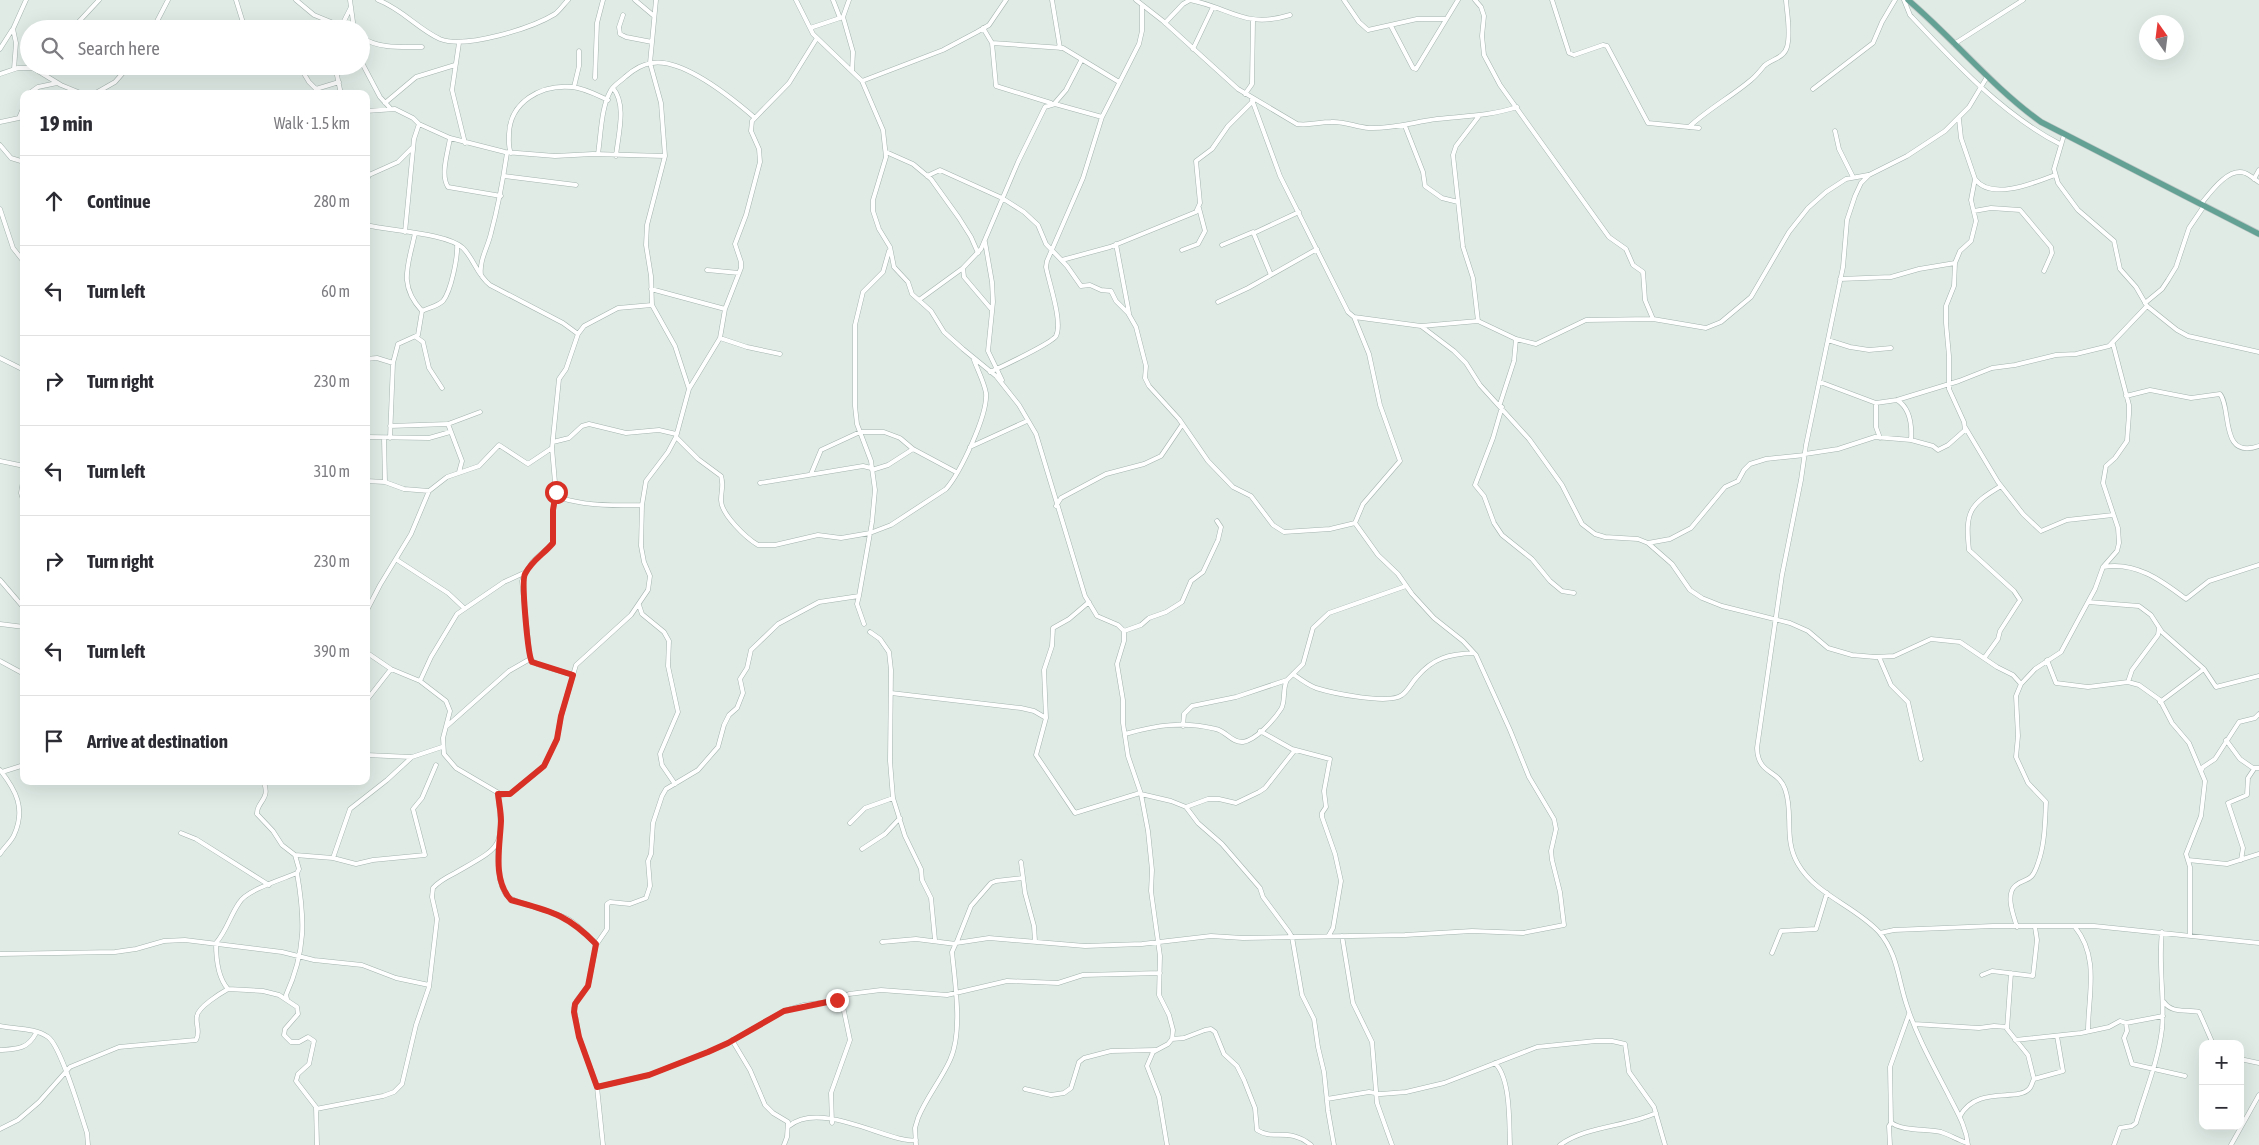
<!DOCTYPE html>
<html lang="en">
<head>
<meta charset="utf-8">
<style>
	:root { --surface:#fff; --page:#f2f2f3; --text:#2b2b33; --muted:#7c7c81; --line:#e1e1e2 }
	body { margin:0; font-family:"Asap Condensed",sans-serif; background:var(--page); color:var(--text) }
	.controls { position:absolute; right:15px; bottom:15px; display:grid; overflow:hidden; border-radius:10px; box-shadow:0 5px 20px #0002 }
	.controls button { width:45px; height:45px; display:grid; place-items:center; padding:0; border:0; border-bottom:1px solid var(--line); background:var(--surface); color:var(--text); font:25px sans-serif }
	.compass { position:absolute; left:2139px; top:15px; width:45px; height:45px; border-radius:50%; background:var(--surface); box-shadow:0 5px 20px #0002; rotate:346deg }
	.stop { position:absolute; width:15px; height:15px; margin:-11px; border:4px solid #d93025; border-radius:50%; background:#fff }
	.stop.end { background:#d93025; border-color:#fff; box-shadow:0 1px 5px #0008 }
	.list { margin:0; padding:0; list-style:none }
	h2 { display:flex; justify-content:space-between; align-items:center; height:65px; margin:0; padding:0 20px; font-size:21px }
	h2 small { font-size:16px; font-weight:400; color:var(--muted) }
	.list li { display:grid; grid-template-columns:32px 1fr auto; gap:15px; align-items:center; box-sizing:border-box; height:90px; padding:0 20px; border-top:1px solid var(--line) }
	.list b { display:block; font-size:19px; white-space:nowrap }
	.list em { font-size:16px; font-style:normal; color:var(--muted) }
	.icon { flex:none; width:28px; height:28px; fill:none; stroke:currentColor; stroke-width:2; stroke-linecap:round; stroke-linejoin:round }
	.map { position:relative; flex:none; width:2259px; height:1145px; overflow:hidden }
	.search { position:absolute; background:var(--surface); box-shadow:0 5px 20px #0002; left:20px; top:20px; width:350px; height:55px; display:flex; align-items:center; gap:12px; box-sizing:border-box; padding:0 18px; border-radius:28px; color:var(--muted); font-size:19px }
	.panel { position:absolute; background:var(--surface); box-shadow:0 5px 20px #0002; left:20px; top:90px; width:350px; height:695px; border-radius:10px }
	.map>svg:first-child { display:block }
	.lines { fill:none; stroke-linecap:round; stroke-linejoin:round }
	.street-casing { stroke:#a3b3ad; stroke-width:5 }
	.primary-casing { stroke:#c1c8c6; stroke-width:7 }
	.street { stroke:#fff; stroke-width:4 }
	.primary { stroke:#64a195; stroke-width:5.5 }
	.route { stroke:#d93025; stroke-width:6 }
</style>
</head>
<body>
<div class="map">
<svg width="2259" height="1145" viewBox="0 0 2259 1145">
	<rect width="100%" height="100%" fill="#e0ebe6"/>
	<g class="lines">
		<g class="street-casing">
			<path id="street" d="M236,0l9,29
				M296,0l18,15 27,11
				M350,0l4,29
				M378,0c24,9 40,29 62,39 26,10 92,-11 115,-25 5,-4 9,-10 13,-14
				M635,0l19,16
				M656,0l-6,63 11,40 4,53 -18,69 -1,20 5,31 1,29 23,41 14,43
				M796,0l17,34 49,47 21,49 3,27 -13,43v11l6,18 11,18 4,20 14,15 4,12 19,17 13,21 19,17 33,27 23,29 17,29 49,162 12,20 21,9 6,6v10l-7,23 6,36v23l5,33 13,38 7,37 4,39 -1,21 9,65 -1,39 10,20 4,15 -1,9 -4,5 -15,8 -6,14 12,31 8,48
				M833,0l7,18
				M1052,0l8,48
				M1136,0l27,21 75,68 59,35c11,2 22,-2 34,-2 13,-1 25,5 38,6 24,1 45,-6 68,-9 28,-3 53,-3 80,-12
				M1190,0c41,8 55,29 100,15
				M1344,0l15,22 9,8 49,-11h28
				M1475,0l6,7 3,9 -2,20 2,19 16,30 109,152 17,12 7,16 10,7 2,28 8,19 53,9 15,-6 30,-25 38,-65 19,-24 18,-16 20,-13 22,-4
				M1552,0l17,53 5,2 29,-10 4,1 41,77 51,5
				M1904,0l6,15c43,46 93,100 150,129
				M623,15l-4,12 1,7 6,3 26,5
				M843,17l10,35 -1,19
				M1165,23l18,-19 7,-4
				M1391,26l22,42 3,1 42,-69
				M810,28l33,-11 6,-17
				M983,28l9,15 4,43 55,17
				M72,29l27,-29
				M153,29l15,-29
				M340,29l11,-22
				M361,37c17,12 41,10 61,10
				M459,43l-7,47 13,53
				M992,43l71,5 56,34
				M1954,44l69,-44
				M0,49l12,-19
				M1193,49l20,-42
				M361,61l19,36 10,11
				M297,66l7,6 19,-6
				M335,66l6,28
				M14,69l2,-26 -3,-14 13,-29
				M303,72l6,10 7,7 23,-7
				M0,74l18,-6h15l28,17 22,9
				M595,78l2,-55 6,-23
				M862,81l81,-31 34,-18 12,-7 17,-25
				M574,87l5,-21v-15
				M613,88c14,17 5,47 3,68
				M1813,89l60,-46 9,-21 13,-22
				M28,94l10,-7 19,-4
				M94,94l21,-12 14,-16
				M1245,94l7,-10 1,-63
				M1251,97l29,79 68,136 6,5 67,9 33,25 12,12 14,22 49,54 33,46 20,39 13,10 10,3 33,2 10,4 24,21 18,26 12,8 20,8 68,17 18,8 20,17 24,7 23,2 19,-1 37,-17 29,3 37,25 16,8 8,9
				M385,103l31,-26 39,-12
				M1054,104l12,-14 15,-29
				M366,111l29,-2 18,9 6,6 31,14 55,14 50,4 38,-2 72,2
				M0,122l19,-4 5,-12
				M1405,126l18,46 2,14 17,12 16,4
				M1689,127c19,-18 42,-30 62,-47 5,-4 9,-9 13,-14 8,-7 20,-8 23,-19 4,-14 0,-33 -1,-47
				M1835,131l4,18 14,28
				M2064,135l-10,34 4,14 20,27 36,31 6,28 16,18 11,19 30,24 11,6 71,16
				M450,138c-2,14 -10,37 -2,49l53,9
				M0,145l11,13 13,4
				M886,152l27,12 18,15 28,39 12,19 7,16
				M511,153c-3,-6 -2,-12 -2,-19 1,-32 32,-50 63,-47 12,1 25,8 36,13
				M598,154c3,-20 3,-47 13,-64 3,-5 10,-9 14,-13 8,-7 17,-13 27,-14 31,-5 81,36 103,55
				M504,176l72,9
				M927,176l13,-6 62,28 22,14 14,13 8,19 21,22 14,20 9,-1 11,5 10,1 5,10 12,12 8,14 10,39 -1,12 4,8 30,33 29,42 25,26 18,9 22,29 11,7 46,-3 25,-6 8,-19 37,-43 -20,-56 -11,-51 -15,-37
				M1975,179c16,22 59,4 80,-4
				M2254,179l5,-9
				M366,182l3,-7 29,-13 14,-14
				M2201,204c9,-11 27,-37 44,-31 5,2 9,6 14,9
				M0,209l13,39 11,14
				M1974,211l17,-3 29,2 31,37 1,6 -8,18
				M366,225c24,6 81,8 97,23 11,11 14,27 27,37l73,38 15,11
				M405,232l9,-93 5,-15
				M415,233c-6,31 -18,51 7,78
				M1254,233l45,-21
				M985,242l7,40 1,20 -5,49 14,29
				M1116,244l13,69
				M1222,245l31,-13 18,43
				M1182,250l16,-6 7,-13 -6,-23
				M1062,260l48,-13 86,-35 4,-9 -4,-42 16,-12 16,-23 24,-24
				M963,268l1,9 28,33
				M707,270l32,3
				M481,275c-2,-15 7,-28 10,-42 7,-26 12,-53 16,-80
				M1840,279l51,-2 28,-8 36,-6
				M651,289l74,20
				M919,300l44,-32 18,-19 37,-87 27,-55 10,-3 47,13
				M1218,302l30,-14 69,-39
				M2145,303l17,-14 6,-9 8,-13 13,-39 15,-22
				M1478,321l-5,-43 -10,-31 -10,-92 3,-9 23,-30
				M1421,326l57,-5 38,18 20,5 50,-24 67,-1
				M416,337l7,5 6,26 13,20
				M720,338l27,9 33,7
				M1828,340l22,7 19,3 22,-2
				M0,358l24,12
				M366,359l11,-1 16,5
				M990,372c11,-5 62,-29 66,-36 7,-14 -7,-53 -10,-69l1,-6 36,-83 19,-61 37,-73 3,-13v-26
				M1820,382l56,21 21,-3 62,-19 33,-13 23,-3 41,-10 20,-1 33,-8 38,-40
				M2126,396l24,-6 41,8 29,-4c12,14 -1,66 39,52
				M1897,400c13,8 15,26 14,40
				M1876,403v24l4,11
				M1500,404l14,-43 2,-22
				M1502,407l-9,31 -18,47 9,11 10,27 8,12 30,24 18,22 12,10 12,2
				M448,424l14,37 -3,11
				M390,426l58,-2 32,-12
				M1965,427l33,55 25,32 18,17 26,-11 46,-5
				M366,437l63,1 21,-6
				M676,437l22,22 23,17c3,9 0,15 0,24 0,14 25,38 37,45h17l43,-10 23,3 29,-5 21,-8 55,-36c14,-16 42,-74 40,-96 -2,-11 -8,-22 -12,-33
				M384,438l1,44
				M390,438l3,-75 5,-19 20,-9 4,-24c6,-3 16,-5 21,-10 8,-10 15,-44 14,-57
				M553,442l16,-4 13,-12 7,-2 37,9 33,-3 17,4
				M970,447l57,-26
				M1805,454l33,-5 37,-12 36,3 22,6 5,4 10,-5 17,-15 -1,-8 -15,-33v-33l-3,-33v-17l8,-20 1,-23 5,-12 11,-10 5,-20 -5,-21 4,-21 -14,-41 -2,-19
				M0,461l24,5
				M872,470l16,-5 25,-16
				M811,474l10,-24 39,-18h24l16,6 13,11 43,23
				M24,475l-3,18 3,10
				M366,481l19,1 19,7 25,2
				M760,483l103,-17 8,2
				M556,496c24,10 59,10 86,9
				M1056,506l5,-8 45,-24 38,-10 17,-8 21,-31
				M1648,543l22,-4 21,-11 34,-41 13,-6 6,-11 6,-6 16,-5 39,-4
				M397,560l51,33 16,15
				M2103,567c32,-6 58,13 83,32l23,-18 50,-16
				M526,572l-4,9 8,78 7,5 36,11
				M0,580l24,28
				M859,596l-2,8 7,20
				M1089,602l-20,17 -16,9 -1,18 -8,24 2,48 -10,37 39,58 65,-20
				M2088,602l51,4 12,9 11,17 42,37 12,18 43,-11
				M639,605l3,9 22,18 5,9 -1,25 10,46 -18,42 2,11 13,19
				M366,612l14,-27 31,-51 18,-43 18,-14 32,-11 20,-21 29,19 24,-16
				M0,624l24,3
				M1124,631l17,-6 8,-7 17,-6 16,-10 9,-21 12,-9 15,-32 3,-13 -4,-6
				M870,632l10,7 9,13 2,18 -1,91 3,37 12,38 16,33 1,11 9,18 4,42
				M366,652l25,17 29,12 26,20 4,10 -7,27 1,16 12,14 46,27 8,-1 34,-28 13,-27 4,-23 15,-51 55,-50 17,-25 2,-14 -6,-14 -3,-16 1,-41 4,-24 22,-29 8,-15 13,-48 31,-51 5,-29 16,-41v-6l-6,-18 11,-29 14,-53 -1,-13 -8,-18 1,-10 37,-38 28,-45
				M1879,657l12,28 17,17 13,57
				M1985,657l13,-18 2,-8 20,-31 -6,-9 -45,-41c-4,-38 0,-45 32,-64
				M2047,660l9,23 32,4 40,-5 11,3 21,15 12,23 17,20 16,38 -4,35 -15,38 4,13v68
				M0,661l24,13
				M1293,674c7,5 15,11 23,14 16,5 73,17 86,7 6,-4 10,-13 15,-18 16,-19 32,-23 57,-24
				M420,681l11,-24 26,-43 47,-32 22,-10 7,-11 20,-18v-33l3,-16 -4,-46 7,-69 7,-10 12,-35 6,-8 34,-18 34,-3
				M2128,682l4,-12 26,-35 1,-7
				M891,693l130,15 13,3 12,7
				M366,701l25,-32
				M2160,702l44,-33
				M447,726l62,-55 21,-12
				M1183,726l1,-12 8,-8 44,-9 51,-17 16,-16 10,-36 16,-15 77,-27
				M1260,731l32,18 38,10 -6,32 2,16 -4,6v4l13,37 6,27 -8,47 -4,7
				M1125,734c32,-9 58,-13 91,-5 10,2 16,14 27,13 13,-2 31,-22 38,-33 5,-8 1,-20 6,-29
				M2226,740l14,19 13,9h6
				M366,755l45,2
				M0,770c16,20 26,39 14,65 -3,7 -10,12 -14,19
				M2201,771l2,-4 12,-8 24,-37 16,-4 4,-4
				M2,772l22,-7
				M263,781c9,18 -7,21 -6,33l16,17 9,14 13,10 4,14 -2,4c-14,6 -51,17 -58,30 -9,13 -12,27 -23,40 0,14 2,35 12,46l35,2 16,4 18,12 1,7 -13,15 -1,6 7,7h8l9,-5 6,4 -5,23 -11,10 -2,7 20,26 1,38
				M1141,794l30,7 15,6 12,16 24,21 38,44 3,9 26,35 3,5 10,58 12,24 4,28 6,25 4,39 6,34
				M1186,807l22,-8h11l17,4 23,-11 6,-4 30,-38
				M850,823l15,-15 28,-10
				M181,833l15,6 73,46
				M498,843c0,16 -1,40 9,53 5,6 49,16 61,23 11,6 19,16 28,26
				M862,849l23,-15 15,-16
				M295,855l38,3 23,6 17,-4 52,-5 -12,-46 9,-11 14,-33
				M333,858l17,-49 37,-29 25,-23 30,-10
				M2188,860l39,4 32,-10
				M2241,860l2,-12 -15,-45 19,-8 1,-17 6,-9
				M1021,862l4,31 9,33 1,15
				M2017,927c-3,-10 -12,-32 -2,-41 11,-10 16,-1 23,-23 7,-19 7,-41 8,-61l-18,-19 -12,-26 2,-21 -2,-40 5,-12 14,-15 26,-17 34,-63 8,-22 14,-16 2,-8 -1,-15 -15,-45 3,-17 9,-8 12,-17 2,-27v-9l-16,-61
				M2075,927c25,31 13,68 13,104
				M1880,933l14,-3 99,-4h101l165,17
				M1342,936l11,67 19,39 5,61 15,42
				M882,942l34,-3 40,5 15,-38 20,-23 5,-2 27,-3
				M1772,953l9,-22 35,-2 11,-36
				M0,954l115,-2 21,-3 28,-8 21,-1 97,12 32,8 48,5 34,13 33,7
				M2011,973l-4,56 21,26 6,24
				M1982,975l10,-4 41,5 4,-36 -2,-13
				M287,999l-1,-4c20,-44 19,-76 11,-122
				M2164,1002c8,12 23,7 35,10l14,32
				M1909,1014l-19,53 1,55c8,9 38,7 50,10 9,3 17,8 26,11
				M2126,1023l1,8 -3,7 8,26 53,12
				M1914,1024l65,4 15,-2 13,1
				M0,1026c16,3 35,2 48,11 13,9 33,78 39,96l1,12
				M1172,1039l12,-1 21,-8 6,-1 4,3 9,22 13,12 7,14 11,28 2,22c17,11 32,-3 54,15
				M732,1040l18,30 15,35 8,8 15,9 -1,15 -3,8
				M2015,1040l66,-7 28,-6 11,-6 6,2 37,-7
				M0,1050c17,-1 28,-1 36,-17
				M2240,1059l19,4
				M1495,1063c16,16 14,60 15,82
				M597,1087l52,-12 59,-23 20,-9 56,-32 20,-6 30,-4 15,-7 32,-4 66,5 60,-14 51,2 25,-8 77,-2
				M1025,1089l26,6 13,-2 7,-5 8,-26 5,-4 27,-7 45,-1
				M1327,1099l42,-7 12,2 25,-2 38,-9 93,-36 59,-6h16l13,3 4,28 25,35 11,38
				M316,1109l67,-13 11,-4 8,-8 14,-59 13,-38 8,-68 -5,-22 1,-9c6,-7 14,-11 22,-15 47,-27 49,-24 43,-79
				M1960,1116c17,-31 57,-14 69,-27 3,-3 3,-7 5,-10l29,-8 -6,-35
				M832,1123l-1,-30 19,-53 -9,-43
				M789,1126c32,-27 104,19 127,14
				M0,1129l18,-9 21,-18 31,-35 49,-20 77,-7c5,-8 -1,-16 1,-24 1,-9 24,-23 31,-27
				M603,1145l-6,-58 -18,-50 -5,-29 3,-8 11,-14 8,-41 11,-16v-25l3,-2 20,2 16,-6 4,-12 -2,-25 3,-7 2,-31 9,-27 4,-7 32,-19 20,-23 6,-22 5,-10 8,-7 6,-15 -3,-14 7,-11 4,-18 27,-26 41,-22 40,-6 13,-74 3,-32 -4,-29 -14,-37 -2,-18v-81l8,-33 20,-20 6,-21
				M916,1145l-1,-17 3,-10c8,-20 23,-38 32,-58 13,-28 5,-77 2,-108l4,-9 33,-5 96,8 57,-2 69,-8 32,2 162,-3 67,-4 51,2 41,-8 -4,-33 -8,-32 -1,-9 5,-22 -2,-10 -25,-42 -19,-47 -34,-75 -13,-14 -29,-23 -22,-24 -14,-20 -20,-19 -23,-32
				M1560,1145c26,-19 65,-18 96,-32
				M1890,1145l-1,-19 2,-3
				M1968,1145c-2,-19 -11,-33 -19,-49 -15,-29 -32,-59 -42,-90 -9,-26 -9,-52 -28,-74 -24,-26 -63,-37 -81,-68 -15,-25 -4,-51 -13,-75 -7,-20 -27,-14 -28,-41l25,-173 19,-95 5,-35 37,-178 4,-47 8,-24 6,-13 8,-8 38,-19 38,-25 24,-24 18,-30
				M2114,1145l6,-17 12,-2 4,-3c9,-31 22,-61 26,-94 3,-32 -4,-64 0,-97
				M2231,1145l28,-50"/>
		</g>
		<g class="primary-casing">
			<path id="primary" d="M1908,0c46,39 84,87 133,122l218,112"/>
		</g>
		<use href="#street" class="street"/>
		<use href="#primary" class="primary"/>
	</g>
	<g class="lines">
		<path class="route" d="M556,492l-3,18v33c-9,11 -21,17 -28,31 -4,7 3,82 7,88l41,13 -12,41 -4,23 -13,27 -34,28h-12c1,9 3,18 3,27 -1,25 -9,59 10,79 39,11 56,14 85,44l-8,42 -13,18 -1,8 5,25 18,50 52,-12 59,-23 20,-9 56,-32 53,-11"/>
	</g>
</svg>
<div class="controls">
<button>+</button>
<button>−</button>
</div>
<svg class="compass" viewBox="-18 -18 36 36"><path d="M0-13l5 13h-10z" fill="#e53935"/><path d="M0 13l5-13h-10z" fill="#7c7c81"/></svg>
<div class="stop" style="left:556px;top:492px"></div>
<div class="stop end" style="left:837px;top:1000px"></div>
<div class="search"><svg class="icon" aria-label="search" viewBox="0 0 24 24"><circle cx="10" cy="10" r="6"/><path d="M15 15l6 6"/></svg>Search here</div>
<section class="panel">
<h2>19 min<small>Walk · 1.5 km</small></h2>
<ul class="list">
<li><svg class="icon" aria-label="ahead" viewBox="0 0 24 24"><path d="M12 20V5M6 11l6-6 6 6"/></svg><div><b>Continue</b></div><em>280 m</em></li>
<li><svg class="icon" aria-label="left" viewBox="0 0 24 24"><path d="M17 20v-9H6M10 6l-5 5 5 5"/></svg><div><b>Turn left</b></div><em>60 m</em></li>
<li><svg class="icon" aria-label="right" viewBox="0 0 24 24"><path d="M7 20v-9h11M14 6l5 5-5 5"/></svg><div><b>Turn right</b></div><em>230 m</em></li>
<li><svg class="icon" aria-label="left" viewBox="0 0 24 24"><path d="M17 20v-9H6M10 6l-5 5 5 5"/></svg><div><b>Turn left</b></div><em>310 m</em></li>
<li><svg class="icon" aria-label="right" viewBox="0 0 24 24"><path d="M7 20v-9h11M14 6l5 5-5 5"/></svg><div><b>Turn right</b></div><em>230 m</em></li>
<li><svg class="icon" aria-label="left" viewBox="0 0 24 24"><path d="M17 20v-9H6M10 6l-5 5 5 5"/></svg><div><b>Turn left</b></div><em>390 m</em></li>
<li><svg class="icon" aria-label="arrive" viewBox="0 0 24 24"><path d="M6 21V4h12l-3 4 3 4H6"/></svg><div><b>Arrive at destination</b></div></li>
</ul>
</section>
</div>
</body>
</html>
